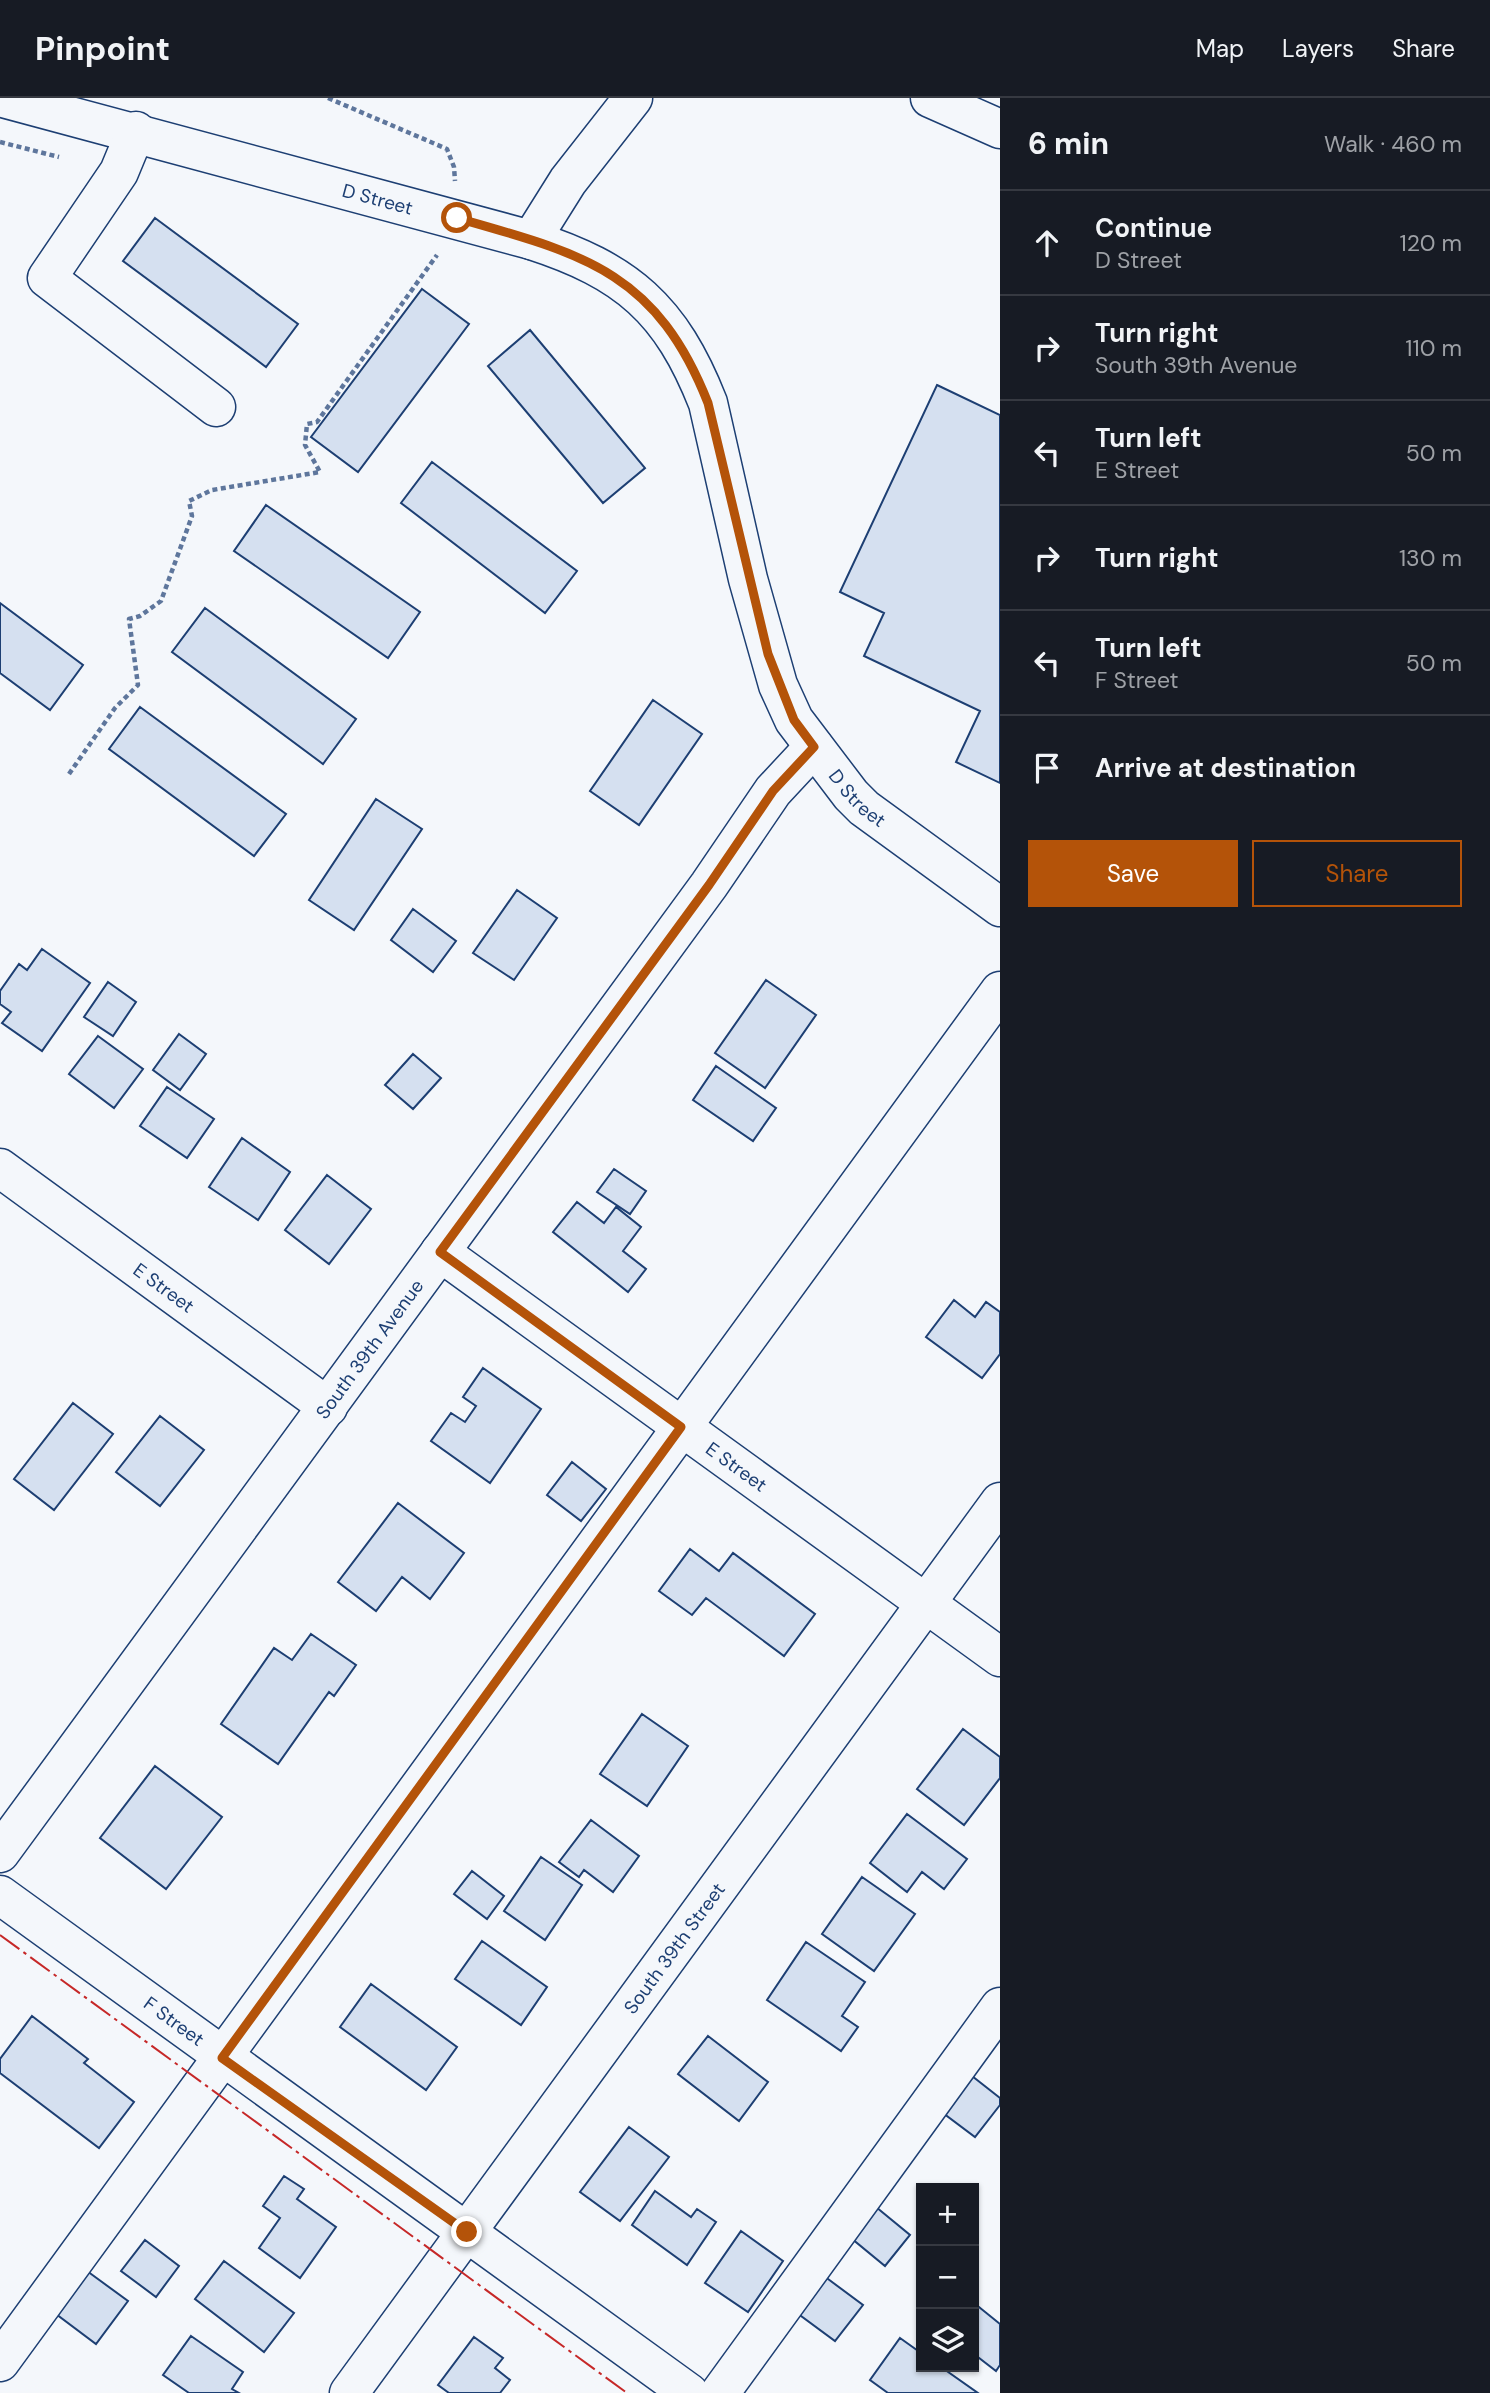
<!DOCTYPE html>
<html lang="en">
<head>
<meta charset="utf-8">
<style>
	:root { --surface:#171b24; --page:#242831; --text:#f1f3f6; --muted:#9ea1a6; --line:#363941; --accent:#b45309 }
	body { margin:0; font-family:"DM Sans",sans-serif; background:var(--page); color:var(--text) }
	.controls { position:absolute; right:21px; bottom:21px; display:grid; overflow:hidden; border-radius:0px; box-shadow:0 2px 5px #0004 }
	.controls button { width:63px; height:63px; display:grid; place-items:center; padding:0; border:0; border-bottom:2px solid var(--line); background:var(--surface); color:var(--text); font:35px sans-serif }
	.stop { position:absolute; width:21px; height:21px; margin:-16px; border:5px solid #b45309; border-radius:50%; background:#fff }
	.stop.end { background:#b45309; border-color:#fff; box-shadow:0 2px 7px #0008 }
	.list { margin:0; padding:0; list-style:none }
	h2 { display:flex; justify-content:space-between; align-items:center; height:91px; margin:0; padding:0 28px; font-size:30px }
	h2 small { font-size:23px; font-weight:400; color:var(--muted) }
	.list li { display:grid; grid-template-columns:46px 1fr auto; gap:21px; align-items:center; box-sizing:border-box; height:105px; padding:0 28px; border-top:2px solid var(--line) }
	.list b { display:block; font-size:26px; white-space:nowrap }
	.list p { margin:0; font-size:23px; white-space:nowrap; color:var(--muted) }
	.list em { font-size:23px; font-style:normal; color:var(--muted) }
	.actions { display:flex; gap:14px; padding:21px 28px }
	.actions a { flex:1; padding:16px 0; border:2px solid var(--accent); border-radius:0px; text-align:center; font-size:24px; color:var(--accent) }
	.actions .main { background:var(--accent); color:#fff }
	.icon { flex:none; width:38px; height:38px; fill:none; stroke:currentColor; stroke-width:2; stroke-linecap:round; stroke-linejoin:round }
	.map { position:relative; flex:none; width:1000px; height:2295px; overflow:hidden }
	header { display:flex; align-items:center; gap:42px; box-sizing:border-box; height:98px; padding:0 35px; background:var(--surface); border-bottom:2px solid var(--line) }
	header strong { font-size:33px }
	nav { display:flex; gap:38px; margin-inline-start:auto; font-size:24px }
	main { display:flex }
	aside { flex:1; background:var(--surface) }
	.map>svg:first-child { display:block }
	.building { fill:#d5e0f0; stroke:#1d3f73; stroke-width:2 }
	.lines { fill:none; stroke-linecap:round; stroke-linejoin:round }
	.minor-casing { stroke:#1d3f73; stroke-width:41 }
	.major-casing { stroke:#1d3f73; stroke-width:41 }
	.path { stroke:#5e769c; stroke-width:4.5; stroke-dasharray:5 3.5; stroke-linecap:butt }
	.minor { stroke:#f4f7fb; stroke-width:38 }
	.major { stroke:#f4f7fb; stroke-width:38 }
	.power { stroke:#c62828; stroke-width:2; stroke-dasharray:24 5 3.5 5; stroke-linecap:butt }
	.route { stroke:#b45309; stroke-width:9 }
	.labels { text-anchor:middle; stroke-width:5; stroke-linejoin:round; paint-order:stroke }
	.street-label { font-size:19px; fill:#1d3f73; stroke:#f4f7fb }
</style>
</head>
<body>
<header>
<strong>Pinpoint</strong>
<nav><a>Map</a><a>Layers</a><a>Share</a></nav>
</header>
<main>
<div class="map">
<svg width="1000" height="2295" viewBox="0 0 1000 2295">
	<rect width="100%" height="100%" fill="#f4f7fb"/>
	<path class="building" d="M155,120l143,106 -32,43 -143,-106z
		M422,191l47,35 -111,148 -47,-35z
		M530,232l115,138 -42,35 -115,-137z
		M937,287l63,30v368l-44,-21 24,-51 -116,-55 20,-43 -44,-21z
		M432,364l145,109 -32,42 -144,-110z
		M266,407l154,107 -32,46 -154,-107z
		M0,505l83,62 -33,45 -50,-37z
		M205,510l151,111 -33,45 -151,-112z
		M653,602l49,34 -63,91 -49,-34z
		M140,609l146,107 -32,42 -145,-107z
		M376,701l46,30 -68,101 -45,-30z
		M517,792l40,28 -43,62 -41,-27z
		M413,811l43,32 -23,31 -42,-32z
		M42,851l48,34 -48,68 -40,-28 9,-11 -11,-8v-13l19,-27 8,6z
		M766,882l50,35 -51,73 -50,-35z
		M108,884l28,20 -23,34 -29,-19z
		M179,936l27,20 -26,36 -27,-20z
		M98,938l45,33 -29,39 -45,-34z
		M413,956l28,24 -28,31 -28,-24z
		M716,968l60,42 -23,33 -60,-41z
		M167,989l47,32 -27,39 -47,-32z
		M242,1040l48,34 -32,48 -49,-33z
		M614,1071l32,22 -16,23 -33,-22z
		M327,1077l44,34 -42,55 -44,-34z
		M577,1104l27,21 12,-16 25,20 -18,24 23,18 -18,23 -75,-60z
		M954,1202l21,17 11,-15 14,10v42l-18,24 -56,-41z
		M483,1270l58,41 -51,74 -59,-42 20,-28 14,9 11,-16 -13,-9z
		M73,1305l40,31 -59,76 -40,-31z
		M160,1318l44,34 -44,56 -44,-34z
		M572,1364l34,27 -25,32 -34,-26z
		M398,1405l66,50 -34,46 -28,-22 -26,34 -38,-29z
		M690,1451l29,22 14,-18 82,61 -31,42 -78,-58 -14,17 -33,-24z
		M311,1536l45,31 -22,31 -5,-4 -51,72 -57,-40 53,-76 18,12z
		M642,1616l46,32 -41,60 -47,-32z
		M963,1631l37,28v21l-36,47 -47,-36z
		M155,1668l67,51 -56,72 -66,-51z
		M907,1716l60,45 -23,30 -22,-17 -15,20 -37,-29z
		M591,1722l48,36 -26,36 -29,-22 -5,7 -20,-15z
		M541,1759l41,28 -37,55 -41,-29z
		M472,1773l32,25 -17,23 -33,-25z
		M862,1779l53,37 -41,57 -52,-37z
		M482,1843l65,46 -26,38 -66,-46z
		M806,1844l59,40 -23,34 16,11 -17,24 -74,-51z
		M371,1886l86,63 -31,43 -86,-63z
		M32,1918l56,43 -4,4 50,39 -35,46 -99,-75v-14z
		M708,1938l60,46 -29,39 -61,-47z
		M972,1978l28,22v7l-25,32 -32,-24z
		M629,2029l40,30 -49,64 -40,-29z
		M284,2078l20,13 -7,10 39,28 -36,51 -41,-30 21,-30 -17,-12z
		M655,2093l36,26 6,-8 19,13 -29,43 -55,-40z
		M876,2109l34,28 -25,31 -34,-28z
		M741,2133l42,30 -35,51 -43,-29z
		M145,2142l34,26 -23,31 -35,-26z
		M224,2163l70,52 -30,39 -69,-53z
		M87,2173l41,30 -32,43 -40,-30z
		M824,2178l39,29 -28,36 -38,-28z
		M974,2205l26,21v41l-4,6 -22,-17z
		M191,2238l52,36 -11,17 7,4h-50l-26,-18z
		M474,2239l29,21 -8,10 15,12 -10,13h-51l-11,-8z
		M900,2240l21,15v14h20l37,26h-90l-18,-13z"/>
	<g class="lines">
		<g class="minor-casing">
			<g id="minor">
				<path id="s1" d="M3,0l528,142c96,31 140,69 177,163l40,176 30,106 16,35 57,75 13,13 136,99"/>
				<path d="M930,0l70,31"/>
				<path d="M136,33l-17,41 -72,106 169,129"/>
				<path d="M531,142l37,-59 65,-83"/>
				<path id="s2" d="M0,1070l328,239"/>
				<path id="s3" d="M440,1154l560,405"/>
				<path id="s4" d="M0,1755l709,-968 64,-94 41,-44"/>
				<path d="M0,2264l1000,-1371"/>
				<path id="s5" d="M349,2295l651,-891"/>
				<path d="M720,2295l280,-386"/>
			</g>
		</g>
		<g class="major-casing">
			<g id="major">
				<path id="s6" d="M0,1797l689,498"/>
			</g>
		</g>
		<path class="path" d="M328,0l119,51 7,18 1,14
			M0,44l59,15
			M69,676l46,-66 23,-23 -9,-66 11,-3 21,-15 31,-85 -3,-15 23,-11 108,-18 -15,-27 2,-21 10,-2 120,-167"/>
		<use href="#minor" class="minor"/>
		<use href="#major" class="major"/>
		<path class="power" d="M0,1837l627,458"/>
	</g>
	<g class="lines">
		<path class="route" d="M457,120c126,36 199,53 251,185l60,251 26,66 20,27 -41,44 -64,94 -269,367 241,175 -459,631 245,174"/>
	</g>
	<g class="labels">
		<g class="street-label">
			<text dy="7" stroke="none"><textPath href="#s1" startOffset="388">D Street</textPath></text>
			<text dy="7" stroke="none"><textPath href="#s1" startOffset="1228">D Street</textPath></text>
			<text dy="7" stroke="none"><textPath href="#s2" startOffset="203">E Street</textPath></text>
			<text dy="7" stroke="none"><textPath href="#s4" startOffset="625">South 39th Avenue</textPath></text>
			<text dy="7" stroke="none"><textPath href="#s3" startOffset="366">E Street</textPath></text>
			<text dy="7" stroke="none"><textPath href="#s5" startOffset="551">South 39th Street</textPath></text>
			<text dy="7" stroke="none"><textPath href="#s6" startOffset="215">F Street</textPath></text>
		</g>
	</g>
</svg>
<div class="controls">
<button>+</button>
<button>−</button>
<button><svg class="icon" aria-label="layers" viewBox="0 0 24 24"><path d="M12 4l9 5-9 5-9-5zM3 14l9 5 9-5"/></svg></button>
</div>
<div class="stop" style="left:457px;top:120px"></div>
<div class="stop end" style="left:467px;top:2134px"></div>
</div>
<aside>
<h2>6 min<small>Walk · 460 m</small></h2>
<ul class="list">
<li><svg class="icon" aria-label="ahead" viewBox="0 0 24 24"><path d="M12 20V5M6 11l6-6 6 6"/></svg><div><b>Continue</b><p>D Street</p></div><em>120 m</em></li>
<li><svg class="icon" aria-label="right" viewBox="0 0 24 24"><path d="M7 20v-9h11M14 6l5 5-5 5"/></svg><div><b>Turn right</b><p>South 39th Avenue</p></div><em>110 m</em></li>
<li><svg class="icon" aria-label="left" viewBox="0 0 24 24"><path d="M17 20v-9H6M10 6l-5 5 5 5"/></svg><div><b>Turn left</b><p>E Street</p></div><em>50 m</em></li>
<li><svg class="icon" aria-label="right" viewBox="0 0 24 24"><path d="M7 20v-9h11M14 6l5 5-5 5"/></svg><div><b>Turn right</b></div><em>130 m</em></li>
<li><svg class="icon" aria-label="left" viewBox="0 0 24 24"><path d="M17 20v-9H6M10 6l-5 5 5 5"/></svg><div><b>Turn left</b><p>F Street</p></div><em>50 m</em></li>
<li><svg class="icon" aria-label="arrive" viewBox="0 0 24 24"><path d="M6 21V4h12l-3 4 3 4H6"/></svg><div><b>Arrive at destination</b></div></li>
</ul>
<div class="actions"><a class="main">Save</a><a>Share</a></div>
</aside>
</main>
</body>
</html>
